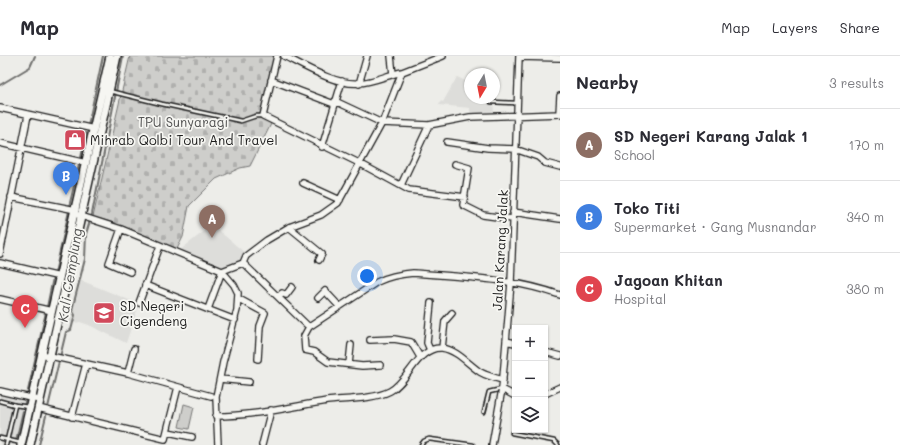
<!DOCTYPE html>
<html lang="en">
<head>
<meta charset="utf-8">
<style>
	:root { --surface:#fff; --page:#f2f2f3; --text:#2b2b33; --muted:#7c7c81; --line:#e1e1e2; --accent:#111827 }
	body { margin:0; font-family:Mali,sans-serif; background:var(--page); color:var(--text) }
	.controls { position:absolute; right:12px; bottom:12px; display:grid; overflow:hidden; border-radius:0px; box-shadow:0 1px 3px #0004 }
	.controls button { width:36px; height:36px; display:grid; place-items:center; padding:0; border:0; border-bottom:1px solid var(--line); background:var(--surface); color:var(--text); font:20px sans-serif }
	.compass { position:absolute; left:464px; top:12px; width:36px; height:36px; border-radius:50%; background:var(--surface); box-shadow:0 1px 3px #0004; rotate:190deg }
	.you { position:absolute; left:367px; top:220px; width:14px; height:14px; margin:-10px; border:3px solid #fff; border-radius:50%; background:#1a73e8; box-shadow:0 0 0 6px #1a73e833 }
	.badge { display:grid; place-items:center; width:26px; height:26px; border-radius:50%; background:var(--accent); color:#fff; font-size:13px; font-weight:700 }
	.pin { position:absolute; translate:-50% -33px; filter:drop-shadow(0 1px 2px #0008) }
	.pin::after { content:''; position:absolute; top:21px; width:14px; height:12px; background:inherit; clip-path:polygon(0 0,100% 0,50% 100%) }
	.list { margin:0; padding:0; list-style:none }
	h2 { display:flex; justify-content:space-between; align-items:center; height:52px; margin:0; padding:0 16px; font-size:17px }
	h2 small { font-size:13px; font-weight:400; color:var(--muted) }
	.list li { display:grid; grid-template-columns:26px 1fr auto; gap:12px; align-items:center; box-sizing:border-box; height:72px; padding:0 16px; border-top:1px solid var(--line) }
	.list b { display:block; font-size:15px; white-space:nowrap }
	.list p { margin:0; font-size:13px; white-space:nowrap; color:var(--muted) }
	.list em { font-size:13px; font-style:normal; color:var(--muted) }
	.icon { flex:none; width:22px; height:22px; fill:none; stroke:currentColor; stroke-width:2; stroke-linecap:round; stroke-linejoin:round }
	.map { position:relative; flex:none; width:560px; height:389px; overflow:hidden }
	header { display:flex; align-items:center; gap:24px; box-sizing:border-box; height:56px; padding:0 20px; background:var(--surface); border-bottom:1px solid var(--line) }
	header strong { font-size:19px }
	nav { display:flex; gap:22px; margin-inline-start:auto; font-size:14px }
	main { display:flex }
	aside { flex:1; background:var(--surface) }
	.map>svg:first-child { display:block }
	.built { fill:#ddddda }
	.grass { fill:#cececb; stroke:#757574 }
	.cemetery { fill:url(#cemetery-stones); stroke:#757574 }
	.lines { fill:none; stroke-linecap:round; stroke-linejoin:round }
	.stream { stroke:#6f6f6d; stroke-width:2 }
	.lane-casing { stroke:#1c1c1c; stroke-width:5.5 }
	.street-casing { stroke:#1c1c1c; stroke-width:8 }
	.secondary-casing { stroke:#1c1c1c; stroke-width:10 }
	.lane { stroke:#f6f6f2; stroke-width:2.5 }
	.street { stroke:#f6f6f2; stroke-width:5.5 }
	.secondary { stroke:#f6f6f2; stroke-width:7 }
	.labels { text-anchor:middle; stroke-width:3.5; stroke-linejoin:round; paint-order:stroke }
	.park-label { font-size:13px; fill:#515151; stroke:#f6f6f2 }
	.poi-label { font-size:13px; fill:#1c1c1c; stroke:#f6f6f2; text-anchor:start }
	.street-label { font-size:13px; fill:#1c1c1c; stroke:#f6f6f2 }
	.water-label { font-size:14px; font-style:italic; fill:#535352; stroke:#f6f6f2 }
</style>
</head>
<body>
<header>
<strong>Map</strong>
<nav><a>Map</a><a>Layers</a><a>Share</a></nav>
</header>
<main>
<div class="map">
<svg width="560" height="389" viewBox="0 0 560 389">
	<defs>
		<pattern id="cemetery-stones" width="16" height="16" patternUnits="userSpaceOnUse"><rect width="16" height="16" fill="#cececb"/><path d="M2 7V4a2 2 0 0 1 4 0v3zM10 15v-3a2 2 0 0 1 4 0v3z" fill="#b0b0ae"/></pattern>
	</defs>
	<rect width="100%" height="100%" fill="#edede9"/>
	<filter id="ink" filterUnits="userSpaceOnUse"><feTurbulence type="fractalNoise" baseFrequency=".025" numOctaves="2"/><feDisplacementMap in="SourceGraphic" scale="8" xChannelSelector="R" yChannelSelector="G"/><feConvolveMatrix kernelMatrix="1 2 1 2 8 2 1 2 1" color-interpolation-filters="sRGB"/></filter>
	<g filter="url(#ink)">
		<path class="built" d="M457,21l13,6v15h23l1,16h-24v-6l-31,-3 2,-4 2,1z
			M212,169l33,28 -7,9 -17,6 -42,-17z
			M80,224l59,24 -13,39 -37,-18 -9,-3 -11,2z
			M0,338l25,6 -11,45h-14z"/>
		<path class="grass" d="M184,348l10,3 -5,22 -10,-2z"/>
		<path class="cemetery" d="M130,0h145l-14,59 10,9 -21,42 -10,2 -24,11 -27,27 -6,31 -6,12 -66,-27 -18,-5z"/>
		<g class="lines">
			<path class="stream" d="M0,29l30,-18 5,-11
				M88,70l15,-70
				M81,102l5,-25
				M69,151l10,-42
				M55,217l14,-62
				M47,251l6,-29
				M27,339l19,-83
				M24,350l2,-7
				M16,385l7,-30
				M39,389l27,-113 5,-2 4,-15 -3,-5 13,-51 1,-25 6,-20 31,-158"/>
			<g class="lane-casing">
				<path id="lane" d="M109,35l53,13 79,17 15,-5h6
					M491,46l26,1
					M0,345l15,4 -9,40
					M15,349l14,2
					M484,356l5,-20 13,-3
					M512,377l42,8 4,4
					M0,382l21,5
					M421,389l3,-4 5,-2 44,6"/>
			</g>
			<g class="street-casing">
				<path id="street" d="M277,0l-14,60 98,48 48,26 56,7
					M284,0c20,10 53,30 76,27 13,-1 28,-8 42,-11
					M391,0l2,18
					M519,1l41,1
					M271,24l63,24
					M359,28l8,-28
					M335,45l47,22 47,2 41,-8 90,-3
					M0,52l94,21
					M559,58l1,-18
					M447,86l41,6 27,1 23,8 7,6 15,4
					M0,87l86,20
					M322,91l20,-66
					M455,108l14,4 -6,37 20,10 29,4
					M303,127l37,17
					M401,129l28,-60
					M11,141l65,13
					M513,156l47,7
					M75,158l46,15 101,42 12,14 4,8 -1,17 -14,52 -7,35 2,48
					M289,171l33,27 -3,6
					M121,173l-12,34 21,9
					M0,198l28,-139
					M0,207l60,14
					M243,207l66,64 68,-45c12,-6 23,-8 36,-9 50,4 100,5 147,22
					M145,229l90,35
					M278,241l4,-4 4,2 6,-8
					M318,242l7,-7 14,15
					M0,243l52,12
					M239,243l26,14 -5,13 -2,33
					M139,247l21,-57
					M208,253l14,-38 21,-8 3,-7 21,-16 22,-13 32,-12 17,-12 44,-80 20,-51 41,-16
					M309,271l-5,9 1,14 9,2 14,10 34,4 18,-1
					M370,284l24,-1 17,3 9,15
					M506,285l9,2
					M442,292l3,-27 7,-8
					M430,294l-3,-7 4,-40
					M545,296l15,4
					M41,298l87,19 83,23
					M349,308l2,-19
					M128,317l6,-24
					M220,323l29,3
					M502,333l13,7
					M0,335l35,8
					M545,338l15,-7
					M38,352l127,31 13,-52
					M216,360c38,0 74,-9 111,-15 18,-2 48,-2 63,-10 19,-10 28,-45 52,-43 15,2 26,16 38,24 7,4 15,6 23,8
					M72,361l14,-53
					M168,376l24,5
					M262,389l9,-35
					M492,389l10,-56 9,-106 8,-227"/>
			</g>
			<g class="secondary-casing">
				<path id="secondary" d="M21,389l89,-389
					M30,389l87,-389"/>
			</g>
			<use href="#lane" class="lane"/>
			<use href="#street" class="street"/>
			<use href="#secondary" class="secondary"/>
		</g>
	</g>
	<defs>
		<g id="shop-square" transform="scale(1.15)"><rect x="-9" y="-9" width="18" height="18" rx="4" fill="#d1495b" stroke="#f6f6f2"/><path d="M-5-2.5h2.3a2.7 3.5 0 0 1 5.4 0H5L5.5 6h-11ZM-1.5-2.5h3a1.5 2.3 0 0 0-3 0Z" fill="#fff"/></g>
		<g id="school-square" transform="scale(1.15)"><rect x="-9" y="-9" width="18" height="18" rx="4" fill="#d1495b" stroke="#f6f6f2"/><path d="M0-5L7-2L0 1L-7-2ZM-4 1L0 2.5L4 1V4Q0 6-4 4Z" fill="#fff"/></g>
	</defs>
	<g fill-rule="evenodd">
		<use href="#shop-square" x="75" y="84"/>
		<use href="#school-square" x="104" y="257"/>
	</g>
	<g class="labels">
		<g class="park-label">
			<text x="183" y="71">TPU Sunyaragi</text>
		</g>
		<g class="poi-label">
			<text x="90" y="89">Mihrab Qolbi Tour And Travel</text>
			<text x="120" y="255">SD Negeri<tspan x="120" dy="15">Cigendeng</tspan></text>
		</g>
		<g class="street-label">
			<text transform="translate(500 194) rotate(-87)" y="5">Jalan Karang Jalak</text>
		</g>
		<g class="water-label">
			<text transform="translate(70 219) rotate(-81)" y="5">Kali Cemplung</text>
		</g>
	</g>
</svg>
<div class="controls">
<button>+</button>
<button>−</button>
<button><svg class="icon" aria-label="layers" viewBox="0 0 24 24"><path d="M12 4l9 5-9 5-9-5zM3 14l9 5 9-5"/></svg></button>
</div>
<svg class="compass" viewBox="-18 -18 36 36"><path d="M0-13l5 13h-10z" fill="#e53935"/><path d="M0 13l5-13h-10z" fill="#7c7c81"/></svg>
<div class="you"></div>
<div class="pin badge" style="left:212px;top:182px;background:#8d6e63">A</div>
<div class="pin badge" style="left:66px;top:139px;background:#3f7fe0">B</div>
<div class="pin badge" style="left:25px;top:272px;background:#e0444e">C</div>
</div>
<aside>
<h2>Nearby<small>3 results</small></h2>
<ul class="list">
<li><span class="badge" style="background:#8d6e63">A</span><div><b>SD Negeri Karang Jalak 1</b><p>School</p></div><em>170 m</em></li>
<li><span class="badge" style="background:#3f7fe0">B</span><div><b>Toko Titi</b><p>Supermarket · Gang Musnandar</p></div><em>340 m</em></li>
<li><span class="badge" style="background:#e0444e">C</span><div><b>Jagoan Khitan</b><p>Hospital</p></div><em>380 m</em></li>
</ul>
</aside>
</main>
</body>
</html>
